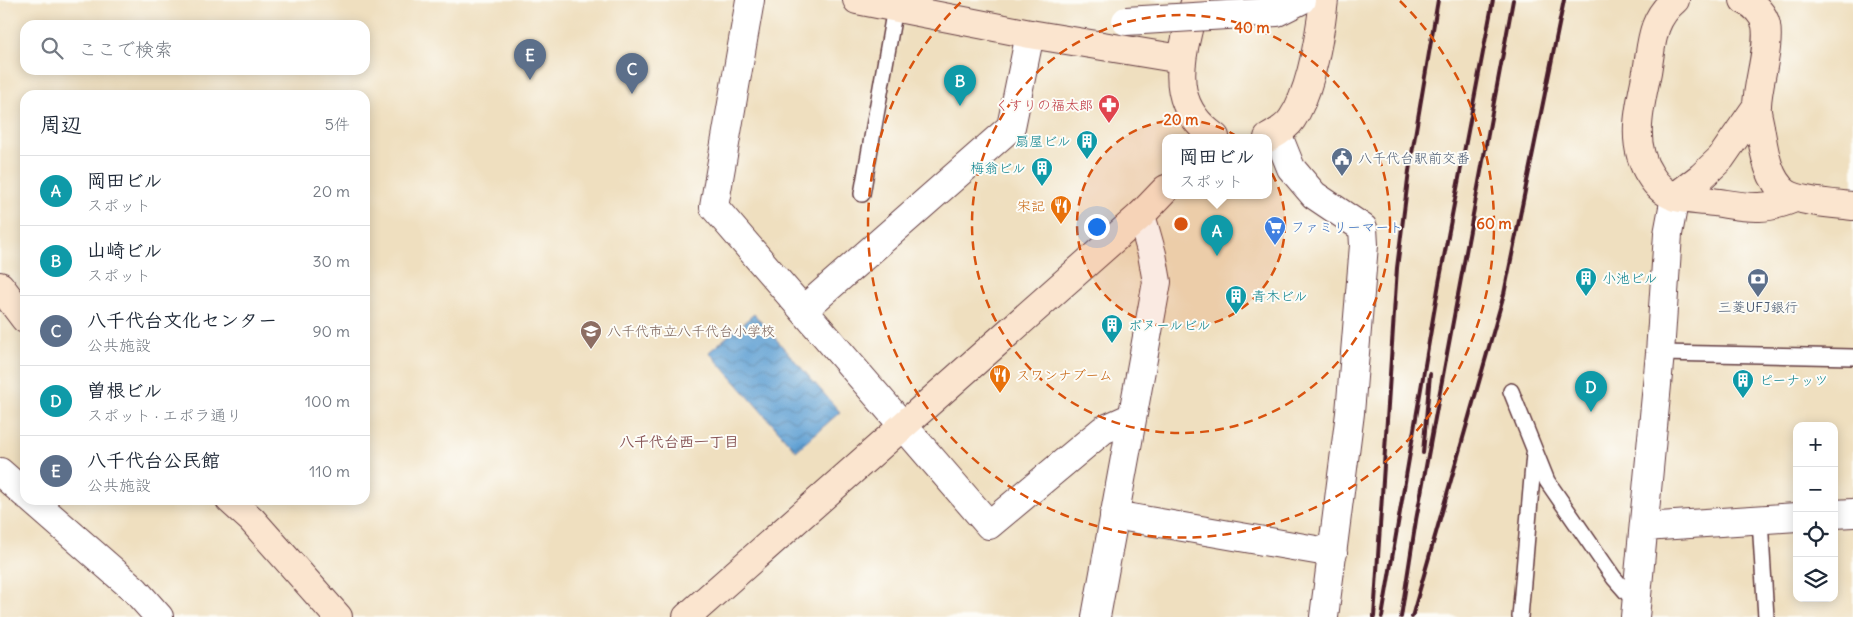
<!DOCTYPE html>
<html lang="ja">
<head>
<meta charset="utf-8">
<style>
	:root { --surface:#fff; --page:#f6f6f7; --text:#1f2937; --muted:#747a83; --line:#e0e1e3; --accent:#111827 }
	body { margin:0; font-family:Delius,"Klee One",sans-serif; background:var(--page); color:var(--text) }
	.controls { position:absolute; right:15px; bottom:15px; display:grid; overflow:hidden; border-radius:10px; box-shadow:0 2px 12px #0003 }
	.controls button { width:45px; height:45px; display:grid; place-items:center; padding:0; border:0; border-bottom:1px solid var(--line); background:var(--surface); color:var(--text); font:25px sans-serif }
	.you { position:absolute; left:1096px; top:226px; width:18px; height:18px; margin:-12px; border:4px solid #fff; border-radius:50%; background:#1a73e8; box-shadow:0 0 0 8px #1a73e833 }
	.badge { display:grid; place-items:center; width:32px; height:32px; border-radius:50%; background:var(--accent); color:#fff; font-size:16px; font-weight:700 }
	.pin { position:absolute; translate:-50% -41px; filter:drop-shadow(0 1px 2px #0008) }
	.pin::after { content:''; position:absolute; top:26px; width:18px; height:15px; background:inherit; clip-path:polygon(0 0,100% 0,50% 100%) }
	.popup { position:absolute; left:1162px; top:134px; width:110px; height:65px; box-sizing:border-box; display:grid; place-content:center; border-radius:10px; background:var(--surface); filter:drop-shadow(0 1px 4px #0005); font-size:16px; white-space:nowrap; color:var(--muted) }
	.popup b { font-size:19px; color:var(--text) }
	.popup::after { content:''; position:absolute; left:50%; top:100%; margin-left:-10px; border:10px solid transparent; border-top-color:var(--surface) }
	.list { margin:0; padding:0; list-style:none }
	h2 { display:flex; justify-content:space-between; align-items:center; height:65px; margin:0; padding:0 20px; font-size:21px }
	h2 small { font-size:16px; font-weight:400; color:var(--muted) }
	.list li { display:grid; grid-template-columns:32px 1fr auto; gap:15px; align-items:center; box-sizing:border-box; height:70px; padding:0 20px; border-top:1px solid var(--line) }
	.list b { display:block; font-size:19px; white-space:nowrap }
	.list p { margin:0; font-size:16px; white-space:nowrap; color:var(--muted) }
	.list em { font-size:16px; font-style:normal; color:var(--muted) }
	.icon { flex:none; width:28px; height:28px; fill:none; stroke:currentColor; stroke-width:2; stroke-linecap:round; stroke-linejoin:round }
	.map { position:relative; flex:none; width:1853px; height:617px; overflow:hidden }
	.search { position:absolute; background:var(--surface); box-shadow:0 2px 12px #0003; left:20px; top:20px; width:350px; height:55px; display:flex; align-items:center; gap:12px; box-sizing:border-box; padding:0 18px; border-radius:15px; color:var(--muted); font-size:19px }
	.panel { position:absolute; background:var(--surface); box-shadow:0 2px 12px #0003; left:20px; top:90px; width:350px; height:415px; border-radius:15px }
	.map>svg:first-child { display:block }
	.water { fill:url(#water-waves); stroke:#55607f }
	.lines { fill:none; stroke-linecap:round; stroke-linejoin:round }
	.lane-casing { stroke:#633c41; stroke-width:18 }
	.street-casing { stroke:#633c41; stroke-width:30 }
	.secondary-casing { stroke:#633c41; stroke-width:30 }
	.lane { stroke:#fff; stroke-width:15 }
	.street { stroke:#fff; stroke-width:28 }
	.secondary { stroke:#fbe5cf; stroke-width:28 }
	.rail { stroke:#4a1f2b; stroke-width:4 }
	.street-bridge-casing { stroke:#633c41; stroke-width:30; stroke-linecap:butt }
	.street-bridge { stroke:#fff; stroke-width:28 }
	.ring { fill:none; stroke:#d8530f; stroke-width:2.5; stroke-dasharray:9 6 }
	.labels { text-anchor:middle; stroke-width:4; stroke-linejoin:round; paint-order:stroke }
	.health-label { font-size:14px; fill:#be3a42; stroke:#fdfcf7; text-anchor:end }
	.culture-label { font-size:14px; fill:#0d838f; stroke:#fdfcf7; text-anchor:start }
	.service-label { font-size:14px; fill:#4e5e75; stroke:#fdfcf7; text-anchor:start }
	.food-label { font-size:14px; fill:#c56008; stroke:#fdfcf7; text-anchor:end }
	.shop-label { font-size:14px; fill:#366cbe; stroke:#fdfcf7; text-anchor:start }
	.education-label { font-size:14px; fill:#785e54; stroke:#fdfcf7; text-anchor:start }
	.neighbourhood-label { font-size:15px; font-weight:bold; fill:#865253; stroke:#fdfcf7 }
	.centre { fill:#d8530f; stroke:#fdfcf7; stroke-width:2.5 }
	.ring-label { font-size:15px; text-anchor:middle; font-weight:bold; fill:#d8530f; stroke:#fdfcf7; stroke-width:4; stroke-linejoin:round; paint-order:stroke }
</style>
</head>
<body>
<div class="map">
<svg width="1853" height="617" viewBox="0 0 1853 617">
	<defs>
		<pattern id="water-waves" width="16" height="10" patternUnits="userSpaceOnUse" patternTransform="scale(1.25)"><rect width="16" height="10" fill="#60a0d3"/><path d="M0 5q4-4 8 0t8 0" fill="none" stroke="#5182ab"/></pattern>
	</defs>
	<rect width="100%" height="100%" fill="#fdfcf7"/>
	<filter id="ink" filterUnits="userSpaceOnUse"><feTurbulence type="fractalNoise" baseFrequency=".02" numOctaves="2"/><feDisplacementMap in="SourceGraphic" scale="10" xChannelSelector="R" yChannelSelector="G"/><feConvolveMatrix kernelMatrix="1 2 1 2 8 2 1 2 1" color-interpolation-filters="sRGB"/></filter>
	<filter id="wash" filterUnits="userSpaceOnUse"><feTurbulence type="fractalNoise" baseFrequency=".0096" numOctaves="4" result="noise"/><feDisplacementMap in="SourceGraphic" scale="20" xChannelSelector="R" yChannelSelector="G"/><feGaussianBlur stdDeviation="1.12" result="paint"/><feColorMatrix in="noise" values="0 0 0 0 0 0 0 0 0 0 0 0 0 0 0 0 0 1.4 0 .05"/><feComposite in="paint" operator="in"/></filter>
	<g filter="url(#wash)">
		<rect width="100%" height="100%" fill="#efdfbf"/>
		<path class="water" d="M754,314l86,98 -44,39 -87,-99z"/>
	</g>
	<g filter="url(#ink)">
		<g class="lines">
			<g class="lane-casing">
				<path id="lane" d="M862,194l33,-186
					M1660,353l193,4
					M1511,391l36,90 67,97 22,25
					M1760,520l6,97
					M1520,617l14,-163"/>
			</g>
			<g class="street-casing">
				<path id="street" d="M750,0l-36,207 275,318 114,-95 29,-13
					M1277,133l14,35 23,27 49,33 1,17 -14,168 -26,204
					M803,310l208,-183 19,-93
					M0,472l25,22
					M32,500l103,90 24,27
					M1834,514l19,-1
					M1114,515l219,38
					M1644,527l153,-10
					M1096,617l61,-335 -5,-28 -11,-39
					M1635,617l25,-264 8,-119 7,-37"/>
			</g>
			<g class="secondary-casing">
				<path id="secondary" d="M857,0l173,34 151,25
					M1196,0c-4,11 -6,22 -9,34 -10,41 -11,76 28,103
					M1675,0c-24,20 -23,43 -28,72 -7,35 -18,71 3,103 6,10 14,18 26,22 11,3 25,3 37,5 35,5 48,10 82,-4
					M1744,0c10,4 20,15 22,25 4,23 -8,56 -9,80 -1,7 2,15 3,22 4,22 7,52 26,66 13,9 51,11 67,13
					M1268,138c9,-5 19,-11 24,-19 20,-29 28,-85 32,-119
					M1675,197l26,-20 20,-19 36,-52
					M0,286l25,33
					M230,500l22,20 86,97
					M687,617l454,-402 25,-26"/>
			</g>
			<use href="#lane" class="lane"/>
			<use href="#street" class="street"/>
			<use href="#secondary" class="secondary"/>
			<path class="rail" d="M1423,453l7,-79
				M1374,617l23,-349 12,-97 29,-171
				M1382,617l57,-334 54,-283
				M1401,617l15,-97 97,-520
				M1412,617l92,-323 60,-294"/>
			<g class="street-bridge-casing">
				<path id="street-bridge" d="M1126,21l151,-9 24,-12"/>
			</g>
			<use href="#street-bridge" class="street-bridge"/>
		</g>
	</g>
	<circle cx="1181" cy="224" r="104" fill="#d8530f" fill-opacity=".12"/>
	<g class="ring">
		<circle cx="1181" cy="224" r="104"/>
		<circle cx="1181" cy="224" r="209"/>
		<path d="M1400 1A313 313 0 1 1 962 1"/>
	</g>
	<defs>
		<g id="pharmacy-pin" transform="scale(1.125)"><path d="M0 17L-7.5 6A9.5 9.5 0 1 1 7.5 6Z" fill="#e0444e" stroke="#fdfcf7"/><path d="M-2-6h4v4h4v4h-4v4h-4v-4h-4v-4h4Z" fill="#fff"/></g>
		<g id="building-pin" transform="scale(1.125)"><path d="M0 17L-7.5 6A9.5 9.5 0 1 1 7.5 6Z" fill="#0f9aa8" stroke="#fdfcf7"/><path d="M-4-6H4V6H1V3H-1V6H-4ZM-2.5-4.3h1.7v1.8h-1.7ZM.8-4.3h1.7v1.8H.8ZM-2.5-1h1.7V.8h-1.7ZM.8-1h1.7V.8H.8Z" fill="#fff"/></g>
		<g id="civic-pin" transform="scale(1.125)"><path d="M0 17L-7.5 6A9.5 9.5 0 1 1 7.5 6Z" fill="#5c6f8a" stroke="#fdfcf7"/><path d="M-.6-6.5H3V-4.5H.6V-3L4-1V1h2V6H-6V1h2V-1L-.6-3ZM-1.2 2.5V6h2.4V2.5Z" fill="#fff"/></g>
		<g id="restaurant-pin" transform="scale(1.125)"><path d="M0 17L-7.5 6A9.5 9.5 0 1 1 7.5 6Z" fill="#e8710a" stroke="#fdfcf7"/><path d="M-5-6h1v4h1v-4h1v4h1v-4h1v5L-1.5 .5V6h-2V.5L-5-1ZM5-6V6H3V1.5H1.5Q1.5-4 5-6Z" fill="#fff"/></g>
		<g id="supermarket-pin" transform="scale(1.125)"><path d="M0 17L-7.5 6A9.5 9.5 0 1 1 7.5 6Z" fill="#3f7fe0" stroke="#fdfcf7"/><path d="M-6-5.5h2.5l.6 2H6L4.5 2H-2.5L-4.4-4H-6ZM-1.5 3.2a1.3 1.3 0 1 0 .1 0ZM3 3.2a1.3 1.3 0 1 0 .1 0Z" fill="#fff"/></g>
		<g id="bank-pin" transform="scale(1.125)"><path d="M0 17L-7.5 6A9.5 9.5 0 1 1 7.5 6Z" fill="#5c6f8a" stroke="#fdfcf7"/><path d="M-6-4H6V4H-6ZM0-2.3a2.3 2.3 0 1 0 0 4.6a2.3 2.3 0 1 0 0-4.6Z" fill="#fff"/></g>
		<g id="school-pin" transform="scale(1.125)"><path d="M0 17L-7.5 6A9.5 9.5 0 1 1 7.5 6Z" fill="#8d6e63" stroke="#fdfcf7"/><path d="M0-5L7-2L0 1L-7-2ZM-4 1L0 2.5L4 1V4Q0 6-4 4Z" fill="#fff"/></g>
	</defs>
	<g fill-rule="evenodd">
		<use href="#pharmacy-pin" x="1109" y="105"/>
		<use href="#building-pin" x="1087" y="141"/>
		<use href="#civic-pin" x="1342" y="158"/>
		<use href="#building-pin" x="1042" y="168"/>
		<use href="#restaurant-pin" x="1061" y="206"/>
		<use href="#supermarket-pin" x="1275" y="227"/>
		<use href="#building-pin" x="1586" y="278"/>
		<use href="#bank-pin" x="1758" y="279"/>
		<use href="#building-pin" x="1236" y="296"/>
		<use href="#building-pin" x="1112" y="325"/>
		<use href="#school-pin" x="591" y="331"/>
		<use href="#restaurant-pin" x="1000" y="375"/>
		<use href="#building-pin" x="1743" y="380"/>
	</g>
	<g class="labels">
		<g class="health-label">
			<text x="1093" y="110">くすりの福太郎</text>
		</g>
		<g class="culture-label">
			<text x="1071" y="146" text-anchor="end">扇屋ビル</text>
			<text x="1026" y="173" text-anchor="end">梅翁ビル</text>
			<text x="1602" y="283">小池ビル</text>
			<text x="1252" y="301">青木ビル</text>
			<text x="1128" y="330">ボヌールビル</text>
			<text x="1759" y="385">ピーナッツ</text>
		</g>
		<g class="service-label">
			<text x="1358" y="163">八千代台駅前交番</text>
			<text x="1758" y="312" text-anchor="middle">三菱UFJ銀行</text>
		</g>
		<g class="food-label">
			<text x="1045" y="211">宋記</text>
			<text x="1016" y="380" text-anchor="start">スワンナブーム</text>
		</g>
		<g class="shop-label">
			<text x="1291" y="232">ファミリーマート</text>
		</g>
		<g class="education-label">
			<text x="607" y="336">八千代市立八千代台小学校</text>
		</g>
		<g class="neighbourhood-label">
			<text x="679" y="447">八千代台西一丁目</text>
		</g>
	</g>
	<circle cx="1181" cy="224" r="8" class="centre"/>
	<g class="ring-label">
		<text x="1252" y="33">40 m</text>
		<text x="1181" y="125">20 m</text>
		<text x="1494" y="229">60 m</text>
	</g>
</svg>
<div class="controls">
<button>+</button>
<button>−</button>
<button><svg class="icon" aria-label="locate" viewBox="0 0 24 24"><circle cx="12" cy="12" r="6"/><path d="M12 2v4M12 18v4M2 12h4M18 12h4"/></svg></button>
<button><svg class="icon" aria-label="layers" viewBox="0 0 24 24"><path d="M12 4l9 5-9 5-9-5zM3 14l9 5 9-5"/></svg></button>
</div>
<div class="you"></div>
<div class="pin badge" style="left:1217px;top:256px;background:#0f9aa8">A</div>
<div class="popup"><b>岡田ビル</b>スポット</div>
<div class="pin badge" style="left:960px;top:106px;background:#0f9aa8">B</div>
<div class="pin badge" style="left:632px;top:94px;background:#5c6f8a">C</div>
<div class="pin badge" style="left:1591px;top:412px;background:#0f9aa8">D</div>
<div class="pin badge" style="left:530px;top:80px;background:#5c6f8a">E</div>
<div class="search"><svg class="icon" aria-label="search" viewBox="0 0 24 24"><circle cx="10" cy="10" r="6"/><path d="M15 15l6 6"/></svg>ここで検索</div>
<section class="panel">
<h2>周辺<small>5件</small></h2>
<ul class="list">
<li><span class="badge" style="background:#0f9aa8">A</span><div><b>岡田ビル</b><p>スポット</p></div><em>20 m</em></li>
<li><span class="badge" style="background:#0f9aa8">B</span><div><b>山崎ビル</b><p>スポット</p></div><em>30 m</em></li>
<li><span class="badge" style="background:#5c6f8a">C</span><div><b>八千代台文化センター</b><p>公共施設</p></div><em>90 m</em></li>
<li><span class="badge" style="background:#0f9aa8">D</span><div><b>曽根ビル</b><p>スポット · エポラ通り</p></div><em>100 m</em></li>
<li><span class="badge" style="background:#5c6f8a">E</span><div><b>八千代台公民館</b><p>公共施設</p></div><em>110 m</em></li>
</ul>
</section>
</div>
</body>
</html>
